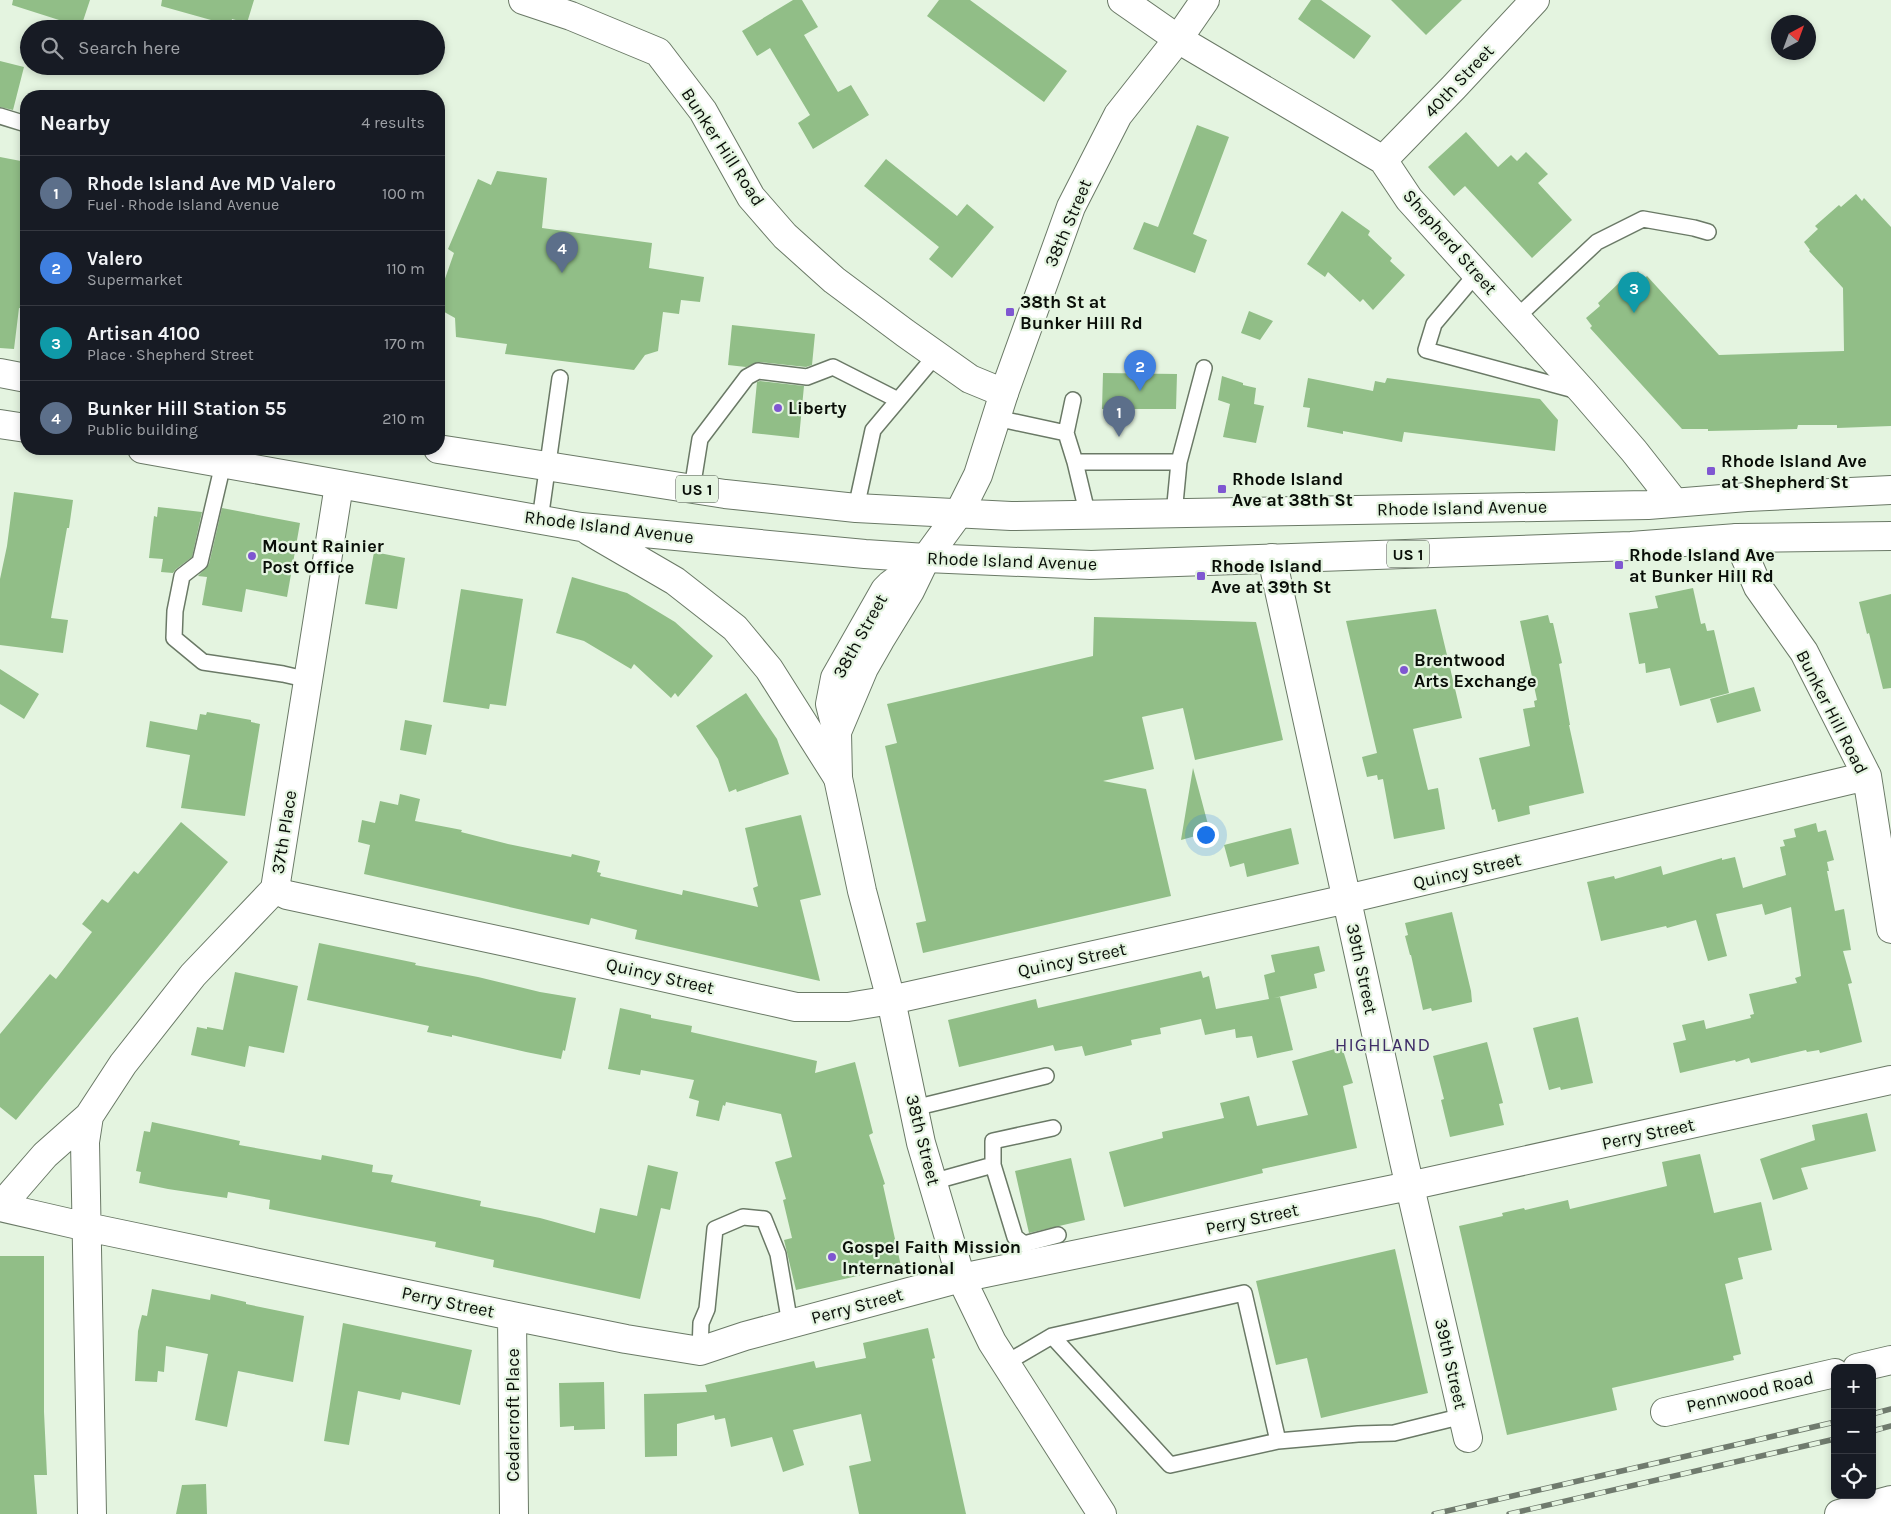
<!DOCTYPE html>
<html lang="en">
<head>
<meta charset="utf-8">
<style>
	:root { --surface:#171b24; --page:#20242c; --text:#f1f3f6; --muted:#9ea1a6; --line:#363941; --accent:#d93025 }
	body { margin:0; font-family:Karla,sans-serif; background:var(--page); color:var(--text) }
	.controls { position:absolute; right:15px; bottom:15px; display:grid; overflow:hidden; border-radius:10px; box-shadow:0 2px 8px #0003 }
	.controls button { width:45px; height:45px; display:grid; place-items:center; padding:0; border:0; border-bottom:1px solid var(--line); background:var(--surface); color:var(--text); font:25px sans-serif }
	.compass { position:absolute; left:1771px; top:15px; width:45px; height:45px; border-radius:50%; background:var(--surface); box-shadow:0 2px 8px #0003; rotate:41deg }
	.you { position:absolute; left:1205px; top:834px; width:18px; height:18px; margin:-12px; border:4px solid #fff; border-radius:50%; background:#1a73e8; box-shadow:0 0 0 8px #1a73e833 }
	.badge { display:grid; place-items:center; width:32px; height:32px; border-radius:50%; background:var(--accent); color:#fff; font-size:16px; font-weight:700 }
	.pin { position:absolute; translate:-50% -41px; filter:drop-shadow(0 1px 2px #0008) }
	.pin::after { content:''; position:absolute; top:26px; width:18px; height:15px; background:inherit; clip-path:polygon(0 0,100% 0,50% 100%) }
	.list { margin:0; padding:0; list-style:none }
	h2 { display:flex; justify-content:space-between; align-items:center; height:65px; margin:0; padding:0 20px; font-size:21px }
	h2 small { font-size:16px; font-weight:400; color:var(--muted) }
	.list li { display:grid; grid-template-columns:32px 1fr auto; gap:15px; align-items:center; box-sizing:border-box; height:75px; padding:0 20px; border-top:1px solid var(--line) }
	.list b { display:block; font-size:19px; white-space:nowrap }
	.list p { margin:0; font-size:16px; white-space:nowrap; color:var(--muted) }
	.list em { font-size:16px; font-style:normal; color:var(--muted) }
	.icon { flex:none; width:28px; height:28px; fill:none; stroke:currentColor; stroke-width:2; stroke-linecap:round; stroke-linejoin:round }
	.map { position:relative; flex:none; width:1891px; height:1514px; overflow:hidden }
	.search { position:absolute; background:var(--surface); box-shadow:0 2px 8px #0003; left:20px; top:20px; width:425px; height:55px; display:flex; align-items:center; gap:12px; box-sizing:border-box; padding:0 18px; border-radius:28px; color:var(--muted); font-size:19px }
	.panel { position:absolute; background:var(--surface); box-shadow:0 2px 8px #0003; left:20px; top:90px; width:425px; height:365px; border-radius:20px }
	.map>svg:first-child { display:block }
	.building { fill:#91be87 }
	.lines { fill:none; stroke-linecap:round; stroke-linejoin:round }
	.service-casing { stroke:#6a7966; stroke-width:18 }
	.minor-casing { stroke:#6a7966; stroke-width:30 }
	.secondary-casing { stroke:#6a7966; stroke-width:30 }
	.primary-casing { stroke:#6a7966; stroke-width:30 }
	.service { stroke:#fff; stroke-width:15 }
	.minor { stroke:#fff; stroke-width:28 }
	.secondary { stroke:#fff; stroke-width:28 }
	.primary { stroke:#fff; stroke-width:28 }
	.rail-casing { stroke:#707b6e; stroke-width:5.5 }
	.rail { stroke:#e4f4e0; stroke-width:4; stroke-dasharray:11; stroke-linecap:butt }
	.poi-dot { fill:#7f57d1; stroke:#e4f4e0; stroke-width:2 }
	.labels { text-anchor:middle; stroke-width:4.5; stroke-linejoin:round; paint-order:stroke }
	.shield { fill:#e4f4e0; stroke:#4b5349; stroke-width:1 }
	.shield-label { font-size:16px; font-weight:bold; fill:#090e08 }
	.street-label { font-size:18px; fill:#090e08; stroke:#e4f4e0 }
	.poi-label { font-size:18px; font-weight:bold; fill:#090e08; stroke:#e4f4e0; text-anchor:start }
	.neighbourhood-label { font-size:19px; letter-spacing:1px; fill:#3f2d68; stroke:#e4f4e0 }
</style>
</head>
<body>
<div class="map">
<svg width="1891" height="1514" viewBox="0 0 1891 1514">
	<rect width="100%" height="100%" fill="#e4f4e0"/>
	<path class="building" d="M13,0h77l-9,27 -69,-22z
		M162,0h92l-7,23 -15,-4 -2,10h-22l3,-9 -50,-14z
		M793,0h9l16,27 -14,8 34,57 13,-7 18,30 -56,34 -15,-26 12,-8 -40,-67 -13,8 -15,-25z
		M939,0h31l97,71 -23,31 -117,-86z
		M1311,0h10l50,36 -17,23 -56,-40z
		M1391,0h71l-36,35z
		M0,61l24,6 -11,43 -13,-3z
		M1197,125l32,12 -36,97 14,6 -12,33 -62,-24 11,-27 14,5z
		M1466,132l32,35 13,-12 6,6 9,-9 22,22 -10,9 34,37 -40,38 -67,-72 -11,10 -26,-29z
		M0,157l26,5v147l-7,-1 -5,41 -14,-1z
		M886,159l71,57 10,-12 27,23 -42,51 -23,-19 10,-12 -75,-61z
		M497,171l50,7 -5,50 110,15 -3,25 55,9 -4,25 -19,-2 -2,14 -16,-2 -5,39 -13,4 -11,15 -129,-16 2,-10 -51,-7 -1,-19 -16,-9v-13l15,-43 -6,-4 30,-70 13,6z
		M1856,194l6,7 2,-3 27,29v199l-54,2v-3h-39l-1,4 -89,2v-2h-26l-92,-101 2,-2 -6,-8 14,-12 -2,-3 23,-22 3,3 14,-13 6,8 3,-3 72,79 125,-4 -1,-63 -34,-37 1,-1 -6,-8 14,-13 -3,-3 24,-21 2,2z
		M1342,211l28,20 -2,4 24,23 -2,3 15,14 -32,35 -10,-11 -3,3 -32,-30 -3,5 -18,-13z
		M1249,311l24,10 -13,19 -19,-7z
		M732,325l83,9 -3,31 -6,2 -47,-5 -13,5 -18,-2z
		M1103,373l74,1 -1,35h-74z
		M1222,376l21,7v2l13,3 -2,16 10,2 -8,37 -33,-6 7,-33 -12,-4z
		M1308,378l65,13 2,-10 10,2 2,-5 153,21 18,21 -3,31 -151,-19 -2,10 -59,-11v3l-36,-7 3,-19 -7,-1z
		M760,381l44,5 -5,52 -47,-5 5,-51z
		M14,492l59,8 -4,28h-2l-16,90 17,2 -5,33 -63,-8v-66l7,-33z
		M158,507l44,5 -10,45 -16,12 -3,4 -12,-1 2,-13 -14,-1 5,-42 3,1z
		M222,508l78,15 -13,74 -41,-8 -4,23 -40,-7 5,-28 -9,-1 11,-12z
		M374,552l31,6 -8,51 -32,-5z
		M572,577l55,16 48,29 38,34 -35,41 -3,-4 -4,5 -37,-34 -3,5 -47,-28 -28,-8z
		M1693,588l8,36 4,-1 2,8 7,-1 15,63 -49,13 -10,-38 -24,5 -1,-10 -6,1 -10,-51 29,-5 -3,-12z
		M461,589l62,10 -17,107 -16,-2 -1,5 -46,-7z
		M1891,594v94l-8,1 -14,-56 -2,1 -8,-32z
		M1436,609l26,109 -49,11 15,61 10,-2 7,41 -51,10 -11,-60 -5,1 -1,-5 -10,2 -5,-20 15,-4 -31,-132z
		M1548,615l2,8h3l9,40 -3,1 11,61h-1l15,68 -55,13 1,8 -32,8 -3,-13 -3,1 -13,-52 51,-12 -7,-37 12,-2 -1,-6 3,-1 -17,-79z
		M1094,617l162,5 27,118 -88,20 -12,-52 -41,9 12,52 -51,12 43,8 25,107 -248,57 -7,-30 10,-2 -41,-175 12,-3 -10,-39 206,-48z
		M0,669l39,25 -15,25 -24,-15z
		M1754,687l7,24 -44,12 -7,-24z
		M746,693l31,46 12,35 -52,18 -1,-3 -7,3 -11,-33 -22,-33z
		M207,712l44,8v2l9,2 -15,92 -64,-8 9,-53 -44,-8 4,-26 47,9 3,-16 6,1z
		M405,720l27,5 -6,30 -26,-5z
		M1193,768l17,64 -29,8z
		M400,794l20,5 -5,22 47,9 -1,2 47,12 63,13 1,-3 28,7 -3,11 4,1 -1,3 82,19 1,-5 75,17 -5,-19 5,-2 -13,-58 56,-13 20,80 -21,5 20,81 -185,-42 2,-9 -46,-12 -2,7 -225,-51 6,-29 -12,-3 4,-22 13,3 5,-22 18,4z
		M181,822l47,40 -212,258 -16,-13v-73l50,-60 6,5 36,-47 -10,-8 20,-25 6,4 26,-32 4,3z
		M1816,823l2,9 8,-2 8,30 -7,2 2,9h-2l8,40 9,-2 7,41 -8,1 9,32 -4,1 14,58 -42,11 -1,-3 -12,2 -1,-2 -55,13 -2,-5 -13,4 -1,-2 -55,13 -7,-30 13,-3 -4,-15 22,-5 2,9 45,-11 -1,-3 4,-1 -5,-20 48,-11 -2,-5 6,-2 -10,-69 -26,8 -3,-11 -46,10 11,42 -19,5 -12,-41 -29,8 -1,-2 -65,15 -14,-59 27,-6 1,3 46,-13 2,9 59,-17v2l13,-3 8,31 43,-13 -6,-28 5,-1 -2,-6 13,-3 -2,-8z
		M1291,828l8,36 -52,13 -3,-14 -14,4 -6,-22z
		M1452,912l19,79 1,11 -40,9 -1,-3 -8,2 -12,-55h-1l-5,-19 3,-1 -3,-12z
		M319,943l97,20 -1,2 63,12 62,15 36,6 -11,53 -2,-1 -2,9 -35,-7 -74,-17v2l-25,-5 2,-6 -122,-26z
		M1319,946l6,25 -11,3 3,14 -43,10 6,-1 13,53 -36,8 -5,-22 -16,2 -1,-9 -30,6 -4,-16 -41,9 1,6 -30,6 1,5 -47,11 -3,-10 -27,5 -2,-6 -94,22 -11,-47 88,-21 2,9 163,-37 2,7 6,-2 7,33 53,-10 -5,-24 11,-3 -4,-17z
		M235,972l63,14 -14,67 -35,-7 -4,21 -54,-12 6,-28 10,2v-2l16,3z
		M620,1008l31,7v3l41,8 -1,6 126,29 -2,12 40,-11 18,71 -4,2 16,49 -2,1 18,81 -105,24 -12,-50 8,-2 -9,-38 3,-1 -11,-37 17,-5 -11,-43 -55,-12 -1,4 -2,-1 -4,16 -23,-5 3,-15 -10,-3 5,-18 -53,-10 -1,5 -32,-6z
		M1578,1017l15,66 -32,7 -1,-3 -11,3 -16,-62z
		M1487,1042l16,61 -4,1 5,21 -54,12 -9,-37 3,-1 -11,-43z
		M1342,1047l11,36 -10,3 14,62 -95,21 1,4 -139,34 -15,-55 54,-14 -1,-6 62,-14 -4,-15 29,-7 8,30 51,-11 -16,-54z
		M1867,1113l9,38 -75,17 7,21 -35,11 -13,-41 55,-19 -3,-15z
		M152,1122l88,19 -1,4 82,15 1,-5 51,10 -1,7 21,3 -2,7 90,19 -1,5 60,12 55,15 5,-25 37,8 11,-51 30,7 -8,38 -9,-2 -21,91 -147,-32 1,-7 -59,-13 1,-5 -167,-33 1,-9 -42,-8 -1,6 -59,-9 -29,-6 2,-11 -5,-1 8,-40 6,1z
		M1700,1154l14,59 47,-11 11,48 -34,8 5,21 -18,5 16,70 -8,2 1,4 -122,28 5,22 -110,25 -48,-209 44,-10 -1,-3 22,-5 1,2 43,-10 2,9 97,-23 -5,-24z
		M1071,1158l14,62 -56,13 -14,-62z
		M1395,1249l33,144 -107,25 -14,-60 -31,7 -20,-84z
		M0,1256h44v156l3,63h-13l3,39h-37z
		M152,1289l58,11 1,-6 35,8v2l58,12 -11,66 -55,-11 -11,56 -32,-7 13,-66 -42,-8 -2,26 -6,-1 -1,11 -22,-1 3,-50 4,-16 5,1z
		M343,1323l129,27 -12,55 -58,-13 -2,8 -42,-9 -9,54 -25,-4z
		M928,1328l7,30 -3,1 34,155h-107l-10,-48 22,-5 -10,-47 -68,16 11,35 -21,7 -11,-35 -41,10 -6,-29 -10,2 -1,-5 -37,9v32l-32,1 -1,-63 63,-2 -2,-7 109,-24 2,7 50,-10 -3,-15z
		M604,1382l1,47 -31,1v-4l-14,1 -1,-44z
		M206,1484l1,30h-31l6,-29z"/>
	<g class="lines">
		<g class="service-casing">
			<path id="service" d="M0,116l26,8
				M1477,273l-43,51 -8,26 152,41
				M1517,317l80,-75 46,-23 51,9 14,4
				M1073,400l-7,33 9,29h104
				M996,418l70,15
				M1075,462l13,54
				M223,464l-23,98 -18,14 -7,35 -1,27 29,24 80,12 26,6
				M692,489l8,-50 47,-62 11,-6 49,6 26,-10 65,33
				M856,508l17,-78 63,-75
				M1174,514l5,-52 25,-94
				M540,520l20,-142
				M914,1108l132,-32
				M993,1165l22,72 9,7 34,-9
				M932,1182l61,-17v-24l60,-13
				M700,1351l1,-28 6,-14 8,-80 28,-12 21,2 14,35 12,70
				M1006,1363l46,-27 192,-43 34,148 -108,24 -118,-129
				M1278,1441l80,-7 36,-1 69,-17"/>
		</g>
		<g class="minor-casing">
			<path id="minor" d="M523,0l48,16 87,36 45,59 48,86 34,39 49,44 71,53 65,46 34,14
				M1122,0l56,39 205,121 26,39 175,194 50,58 40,51
				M1383,160l71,-73 81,-87
				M1737,538l21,49 46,65 63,124 24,153
				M1272,558l132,603 64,277
				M275,889l12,6 224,48 285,64h52l43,-7 456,-101 520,-123
				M0,1207l87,20 425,89 114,23 74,12 45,-15 216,-58 448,-92 482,-106
				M0,1207l45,-52 44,-39
				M512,1316l2,198
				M1857,1368l34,-8
				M1665,1412l170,-39
				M92,1514l-7,-372 4,-26 34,-52 70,-89 82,-86 64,-404
				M1839,1514l52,-14"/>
		</g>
		<g class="secondary-casing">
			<path id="secondary" d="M926,558l-36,27 -5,5 -50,88 -5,26 7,28 1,46 24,113 29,109 30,143 40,135 31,64 110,172
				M837,732l27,-64 16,-28 30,-49 16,-33 33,-45 19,-38 26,-82 67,-186 47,-92 60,-76 27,-39"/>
		</g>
		<g class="primary-casing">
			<path id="primary" d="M0,373l26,5
				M0,424l26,4
				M142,449l439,78 284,27 61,4 165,7 540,-19 106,-8 154,-2
				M438,449l287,45 131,14 155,8 637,-11 99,-8 144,-7
				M589,531l86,50 60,47 34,41 69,109"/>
		</g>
		<use href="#service" class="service"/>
		<use href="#minor" class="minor"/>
		<use href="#secondary" class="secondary"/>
		<use href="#primary" class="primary"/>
		<g class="rail-casing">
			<path id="rail" d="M1872,1414l19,-5
				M1872,1431l19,-5
				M1434,1514l401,-92
				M1509,1514l326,-75"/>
		</g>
		<use href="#rail" class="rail"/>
	</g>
	<g class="poi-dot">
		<rect x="1005" y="307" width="10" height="10" rx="2.5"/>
		<circle cx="778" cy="408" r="5"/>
		<rect x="1706" y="466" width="10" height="10" rx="2.5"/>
		<rect x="1217" y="484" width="10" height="10" rx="2.5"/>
		<circle cx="252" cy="556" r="5"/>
		<rect x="1614" y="560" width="10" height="10" rx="2.5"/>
		<rect x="1196" y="571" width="10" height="10" rx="2.5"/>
		<circle cx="1404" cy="670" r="5"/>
		<circle cx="832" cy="1257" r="5"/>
	</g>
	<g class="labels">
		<g class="shield">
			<rect x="676" y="475.5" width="42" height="27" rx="4"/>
			<rect x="1387" y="540.5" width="42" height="27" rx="4"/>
		</g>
		<g class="shield-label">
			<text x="697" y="495">US 1</text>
			<text x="1408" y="560">US 1</text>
		</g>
		<g class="street-label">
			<text transform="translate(1459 81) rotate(-47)" y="6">40th Street</text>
			<text transform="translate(723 147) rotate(57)" y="6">Bunker Hill Road</text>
			<text transform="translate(1068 223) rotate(-67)" y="6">38th Street</text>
			<text transform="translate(1450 242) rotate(49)" y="6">Shepherd Street</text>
			<text transform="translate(1462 508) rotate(-1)" y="6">Rhode Island Avenue</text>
			<text transform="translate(609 527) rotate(7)" y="6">Rhode Island Avenue</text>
			<text transform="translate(1012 561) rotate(2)" y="6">Rhode Island Avenue</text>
			<text transform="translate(860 636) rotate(-61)" y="6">38th Street</text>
			<text transform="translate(1832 712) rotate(63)" y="6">Bunker Hill Road</text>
			<text transform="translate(284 832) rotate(-81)" y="6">37th Place</text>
			<text transform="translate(1467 871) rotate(-13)" y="6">Quincy Street</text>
			<text transform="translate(1072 960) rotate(-12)" y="6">Quincy Street</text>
			<text transform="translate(1362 969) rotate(78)" y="6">39th Street</text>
			<text transform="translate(660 976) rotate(13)" y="6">Quincy Street</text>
			<text transform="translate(1648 1134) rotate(-12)" y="6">Perry Street</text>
			<text transform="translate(923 1140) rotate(76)" y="6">38th Street</text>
			<text transform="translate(1252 1219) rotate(-12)" y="6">Perry Street</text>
			<text transform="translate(448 1302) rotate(12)" y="6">Perry Street</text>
			<text transform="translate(857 1306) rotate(-15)" y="6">Perry Street</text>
			<text transform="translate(1451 1364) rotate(77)" y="6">39th Street</text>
			<text transform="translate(1750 1392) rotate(-13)" y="6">Pennwood Road</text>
			<text transform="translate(513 1415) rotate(-90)" y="6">Cedarcroft Place</text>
		</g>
		<g class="poi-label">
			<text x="1020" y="308">38th St at<tspan x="1020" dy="21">Bunker Hill Rd</tspan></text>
			<text x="788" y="414">Liberty</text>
			<text x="1721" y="467">Rhode Island Ave<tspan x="1721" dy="21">at Shepherd St</tspan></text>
			<text x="1232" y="485">Rhode Island<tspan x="1232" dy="21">Ave at 38th St</tspan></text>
			<text x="262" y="552">Mount Rainier<tspan x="262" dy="21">Post Office</tspan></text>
			<text x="1629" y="561">Rhode Island Ave<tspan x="1629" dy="21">at Bunker Hill Rd</tspan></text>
			<text x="1211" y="572">Rhode Island<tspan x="1211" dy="21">Ave at 39th St</tspan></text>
			<text x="1414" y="666">Brentwood<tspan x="1414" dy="21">Arts Exchange</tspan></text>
			<text x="842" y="1253">Gospel Faith Mission<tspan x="842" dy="21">International</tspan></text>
		</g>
		<g class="neighbourhood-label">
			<text x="1383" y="1051">HIGHLAND</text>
		</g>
	</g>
</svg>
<div class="controls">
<button>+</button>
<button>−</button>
<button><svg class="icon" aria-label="locate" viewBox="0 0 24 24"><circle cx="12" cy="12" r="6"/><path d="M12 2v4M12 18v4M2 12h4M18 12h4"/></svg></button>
</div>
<svg class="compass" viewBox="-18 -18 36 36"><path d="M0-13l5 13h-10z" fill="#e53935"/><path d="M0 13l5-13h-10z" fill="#9ea1a6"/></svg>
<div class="you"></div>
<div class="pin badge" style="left:1119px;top:437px;background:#5c6f8a">1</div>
<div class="pin badge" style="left:1140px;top:391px;background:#3f7fe0">2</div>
<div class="pin badge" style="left:1634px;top:313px;background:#0f9aa8">3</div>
<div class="pin badge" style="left:562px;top:273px;background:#5c6f8a">4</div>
<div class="search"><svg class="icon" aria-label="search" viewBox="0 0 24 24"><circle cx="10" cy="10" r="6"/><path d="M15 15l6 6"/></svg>Search here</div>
<section class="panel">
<h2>Nearby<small>4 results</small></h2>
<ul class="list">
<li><span class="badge" style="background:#5c6f8a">1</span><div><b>Rhode Island Ave MD Valero</b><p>Fuel · Rhode Island Avenue</p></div><em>100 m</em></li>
<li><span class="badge" style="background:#3f7fe0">2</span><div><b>Valero</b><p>Supermarket</p></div><em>110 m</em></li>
<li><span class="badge" style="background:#0f9aa8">3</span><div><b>Artisan 4100</b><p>Place · Shepherd Street</p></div><em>170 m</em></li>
<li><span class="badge" style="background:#5c6f8a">4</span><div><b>Bunker Hill Station 55</b><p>Public building</p></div><em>210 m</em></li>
</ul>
</section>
</div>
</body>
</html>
